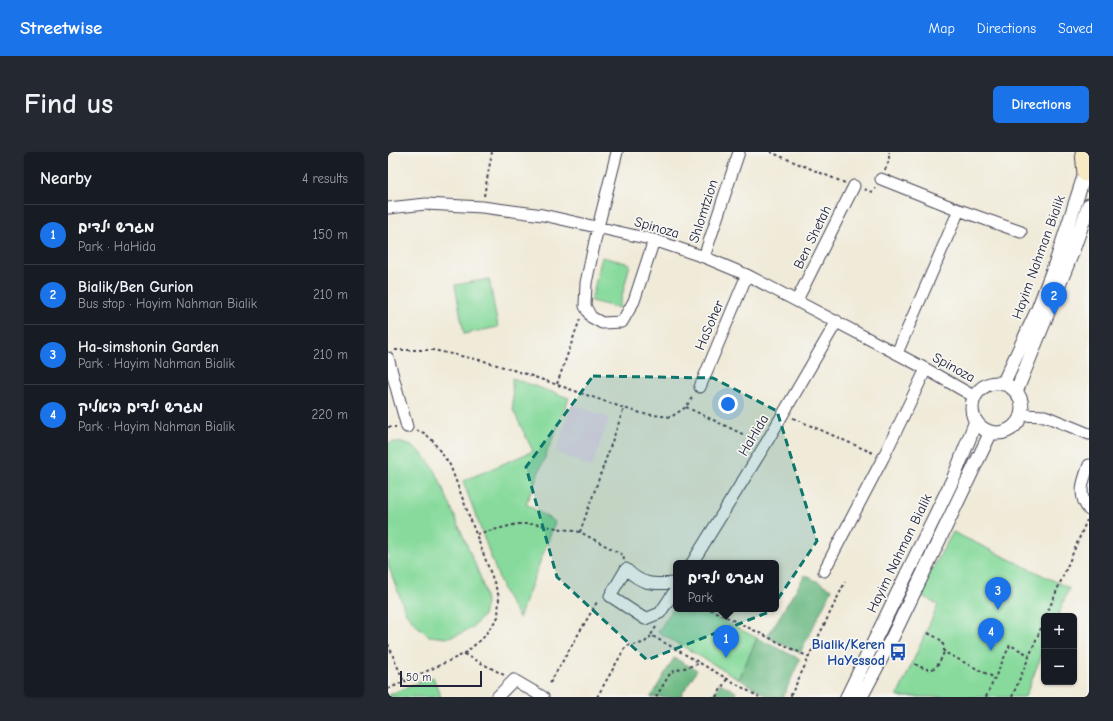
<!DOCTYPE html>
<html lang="en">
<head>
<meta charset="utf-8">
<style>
	:root { --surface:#171b24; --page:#242831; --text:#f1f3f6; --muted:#9ea1a6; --line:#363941; --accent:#1a73e8 }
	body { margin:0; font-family:"Comic Neue","Playpen Sans Hebrew",sans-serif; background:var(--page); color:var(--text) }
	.controls { position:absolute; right:12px; bottom:12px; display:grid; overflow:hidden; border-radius:6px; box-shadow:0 1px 3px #0004 }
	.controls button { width:36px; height:36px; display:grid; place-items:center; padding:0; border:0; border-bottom:1px solid var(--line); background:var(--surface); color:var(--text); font:20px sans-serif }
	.scale { position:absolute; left:12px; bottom:10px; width:82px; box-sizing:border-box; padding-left:4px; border:2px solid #22223b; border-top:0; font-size:11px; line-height:14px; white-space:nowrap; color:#22223b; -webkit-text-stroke:3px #f6f6f2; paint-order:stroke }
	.you { position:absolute; left:340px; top:252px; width:14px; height:14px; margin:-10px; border:3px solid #fff; border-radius:50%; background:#1a73e8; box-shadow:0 0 0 6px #1a73e833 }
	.badge { display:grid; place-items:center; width:26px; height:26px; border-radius:50%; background:var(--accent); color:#fff; font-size:13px; font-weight:700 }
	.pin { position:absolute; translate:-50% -33px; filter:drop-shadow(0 1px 2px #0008) }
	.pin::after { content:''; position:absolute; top:21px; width:14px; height:12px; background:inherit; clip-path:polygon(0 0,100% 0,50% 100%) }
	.popup { position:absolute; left:285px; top:408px; width:106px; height:52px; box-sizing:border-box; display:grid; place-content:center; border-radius:6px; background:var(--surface); filter:drop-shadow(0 1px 3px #0005); font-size:13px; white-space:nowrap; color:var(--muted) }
	.popup b { font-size:15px; color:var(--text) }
	.popup::after { content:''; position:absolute; left:50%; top:100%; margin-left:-8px; border:8px solid transparent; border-top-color:var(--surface) }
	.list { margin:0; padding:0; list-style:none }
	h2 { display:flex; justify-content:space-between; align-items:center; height:52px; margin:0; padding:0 16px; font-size:17px }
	h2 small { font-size:13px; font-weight:400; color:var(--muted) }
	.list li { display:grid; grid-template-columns:26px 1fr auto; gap:12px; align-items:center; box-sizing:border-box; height:60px; padding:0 16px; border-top:1px solid var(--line) }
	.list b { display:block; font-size:15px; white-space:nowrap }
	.list p { margin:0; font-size:13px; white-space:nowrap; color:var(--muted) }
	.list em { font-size:13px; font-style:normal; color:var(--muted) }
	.map { position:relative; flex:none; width:701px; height:545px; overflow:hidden; border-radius:6px }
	header { display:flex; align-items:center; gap:24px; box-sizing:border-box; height:56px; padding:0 20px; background:var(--accent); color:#fff }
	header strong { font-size:19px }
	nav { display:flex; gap:22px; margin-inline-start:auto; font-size:14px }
	.intro { display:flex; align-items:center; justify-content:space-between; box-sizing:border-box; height:96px; padding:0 24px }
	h1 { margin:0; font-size:28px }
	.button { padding:10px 18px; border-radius:6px; background:var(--accent); color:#fff; font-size:14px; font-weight:700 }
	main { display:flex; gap:24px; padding:0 24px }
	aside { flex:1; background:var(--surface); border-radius:6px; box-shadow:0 1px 3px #0004 }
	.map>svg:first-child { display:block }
	.built { fill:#edd1e9 }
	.green { fill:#87da9c; stroke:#547e6c }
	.forest { fill:#6dba84; stroke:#486e60 }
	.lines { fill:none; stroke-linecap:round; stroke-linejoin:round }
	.minor-casing { stroke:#414053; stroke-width:13 }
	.tertiary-casing { stroke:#414053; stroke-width:15 }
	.secondary-casing { stroke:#414053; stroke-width:17 }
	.path { stroke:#414053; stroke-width:2; stroke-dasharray:3 3; stroke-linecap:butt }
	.minor { stroke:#fff; stroke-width:11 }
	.tertiary { stroke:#fff; stroke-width:13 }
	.secondary { stroke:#f6e9c3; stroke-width:15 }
	.marked { fill:#0f766e; fill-opacity:0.2; stroke:#0f766e; stroke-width:3; stroke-dasharray:8 5; stroke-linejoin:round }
	.labels { text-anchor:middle; stroke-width:3.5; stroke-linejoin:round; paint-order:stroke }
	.street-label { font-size:14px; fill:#22223b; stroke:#f6f6f2 }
	.transit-label { font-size:14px; font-weight:bold; fill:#164399; stroke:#f6f6f2; text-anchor:end }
</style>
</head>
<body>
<header>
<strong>Streetwise</strong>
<nav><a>Map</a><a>Directions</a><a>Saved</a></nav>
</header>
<div class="intro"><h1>Find us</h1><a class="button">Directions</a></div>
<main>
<aside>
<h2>Nearby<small>4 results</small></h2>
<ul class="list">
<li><span class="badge">1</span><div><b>מגרש ילדים</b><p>Park · HaHida</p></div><em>150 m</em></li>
<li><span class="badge">2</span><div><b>Bialik/Ben Gurion</b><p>Bus stop · Hayim Nahman Bialik</p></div><em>210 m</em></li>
<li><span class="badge">3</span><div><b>Ha-simshonin Garden</b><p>Park · Hayim Nahman Bialik</p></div><em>210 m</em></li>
<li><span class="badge">4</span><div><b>מגרש ילדים ביאליק</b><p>Park · Hayim Nahman Bialik</p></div><em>220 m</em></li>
</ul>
</aside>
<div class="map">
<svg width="701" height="545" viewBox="0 0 701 545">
	<rect width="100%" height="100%" fill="#f6f6f2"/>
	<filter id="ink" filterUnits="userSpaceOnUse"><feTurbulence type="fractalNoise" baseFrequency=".025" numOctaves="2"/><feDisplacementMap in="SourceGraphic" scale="8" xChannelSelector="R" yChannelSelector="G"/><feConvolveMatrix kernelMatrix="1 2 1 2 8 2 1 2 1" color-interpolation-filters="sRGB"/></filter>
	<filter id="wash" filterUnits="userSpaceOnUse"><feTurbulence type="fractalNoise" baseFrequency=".012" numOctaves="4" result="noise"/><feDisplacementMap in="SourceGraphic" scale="16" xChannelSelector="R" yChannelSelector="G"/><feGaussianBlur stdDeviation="0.9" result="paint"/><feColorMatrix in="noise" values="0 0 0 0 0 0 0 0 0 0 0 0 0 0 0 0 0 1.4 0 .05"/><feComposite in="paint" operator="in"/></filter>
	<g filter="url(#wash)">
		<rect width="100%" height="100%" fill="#f0ead8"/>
		<path class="built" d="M184,251l37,15 -17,50 -36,-16z"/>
		<path class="green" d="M214,105l28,7 -11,44 -28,-7z
			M101,127l9,48 -34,7 -9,-49z
			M124,226l57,20 -43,106 29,18 -36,96 -15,-26 -41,-111 70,-30 -20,-41z
			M4,290c24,1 32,12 44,30l44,104 4,14 2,13 -3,13 -11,12 -13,6 -13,4 -17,-2 -13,-11 -10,-12 -18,-48v-122z
			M565,380l116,56 -11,28h-14v33l-19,48h-128l41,-92 -16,-9v-9z
			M288,452v5h23l58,29 -18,41 -81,-47z
			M45,525l8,20h-53v-2z"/>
		<path class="forest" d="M417,423l27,14 -32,64 -33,-16z
			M369,486l43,21 -17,38h-14l-30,-18z
			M286,506l23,12 -17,27h-29z
			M332,531l16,9 -2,5h-22z"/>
	</g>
	<g filter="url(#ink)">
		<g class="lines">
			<g class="minor-casing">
				<path id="minor" d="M229,0l-19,75 -12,56 -1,23 6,11 11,6 20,-1 12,-21 20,-61
					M493,27l78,31 62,22
					M0,56l38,-4 56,3 61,8 111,25 50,17 43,18 179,94 49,28
					M316,105l35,-105
					M409,148l57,-114
					M509,201l62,-143
					M0,206l19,69
					M312,235l47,-112
					M633,263l24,1 44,18
					M701,313c-6,16 -12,30 0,45
					M304,411l73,-118 72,-124
					M436,419l59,-113 43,-89
					M288,431c-22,1 -33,3 -50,-14l-16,27 35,23 15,-6 16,-24
					M109,545l17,-17 29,17"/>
			</g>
			<g class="tertiary-casing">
				<path id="tertiary" d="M584 256a25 25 0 1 1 50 0a25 25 0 1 1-50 0Z
					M615,232l35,-75 19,-50 31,-95
					M628,240l56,-139 17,-48
					M459,545l107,-220 22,-56
					M473,545l32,-61 98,-204"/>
			</g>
			<g class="secondary-casing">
				<path id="secondary" d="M695,0l2,22"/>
			</g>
			<path class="path" d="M382,0l75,31
				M497,18l4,-10v-8
				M476,37l8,3 3,-4
				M96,44l8,-44
				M7,198h38l51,11 42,13 98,34 20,6 27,3 15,-10 7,-11
				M169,232l23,-65
				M298,255l69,33
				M405,266l80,35
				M0,275h8
				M192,380l44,-124
				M89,382l40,-10h17l46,8 43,23 1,5
				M322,457l99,48 -19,40
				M658,464l41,-96
				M268,475l-5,8 108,62
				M540,481c11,6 16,6 16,19l51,26
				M0,492l16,38
				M76,502l40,21
				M420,506l37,-76
				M527,512c18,10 22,6 29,-12
				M162,531l47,-81
				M0,537l76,-35 19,-16 15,-21 1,-20 -5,-15 -44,-117 -18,-25 -8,-7 -8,-3
				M209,545l29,-51 18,-3 7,-7
				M268,545l15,-25 30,-9
				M328,545l11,-18
				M598,545l24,-52 19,10
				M624,545l32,-76"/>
			<use href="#minor" class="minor"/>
			<use href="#tertiary" class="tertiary"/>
			<use href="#secondary" class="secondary"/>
		</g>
	</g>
	<path class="marked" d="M205,224l120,2 64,33 40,130 -48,71 -122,48 -90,-83 -31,-110z"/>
	<defs>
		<g id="bus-bare" transform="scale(1.38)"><path d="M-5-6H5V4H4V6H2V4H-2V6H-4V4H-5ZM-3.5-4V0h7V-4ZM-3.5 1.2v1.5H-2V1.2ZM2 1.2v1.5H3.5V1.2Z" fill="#1a4fb4" stroke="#f6f6f2" stroke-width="2.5" paint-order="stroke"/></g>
	</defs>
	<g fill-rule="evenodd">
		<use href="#bus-bare" x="510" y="500"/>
	</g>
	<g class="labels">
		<g class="street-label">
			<text transform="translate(315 59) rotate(-72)" y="5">Shlomtzion</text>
			<text transform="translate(269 75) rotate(16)" y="5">Spinoza</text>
			<text transform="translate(424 85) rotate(-64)" y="5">Ben Shetah</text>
			<text transform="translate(650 105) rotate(-70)" y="5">Hayim Nahman Bialik</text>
			<text transform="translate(321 173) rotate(-67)" y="5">HaSoher</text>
			<text transform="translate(566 215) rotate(29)" y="5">Spinoza</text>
			<text transform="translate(365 283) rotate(-59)" y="5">HaHida</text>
			<text transform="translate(511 401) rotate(-64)" y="5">Hayim Nahman Bialik</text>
		</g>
		<g class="transit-label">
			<text x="497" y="497">Bialik/Keren<tspan x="497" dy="16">HaYessod</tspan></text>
		</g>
	</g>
</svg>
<div class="controls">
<button>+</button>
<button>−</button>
</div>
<div class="scale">50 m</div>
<div class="you"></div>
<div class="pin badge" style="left:338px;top:506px">1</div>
<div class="popup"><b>מגרש ילדים</b>Park</div>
<div class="pin badge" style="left:666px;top:163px">2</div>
<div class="pin badge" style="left:610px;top:458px">3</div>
<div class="pin badge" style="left:603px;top:499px">4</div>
</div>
</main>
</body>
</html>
